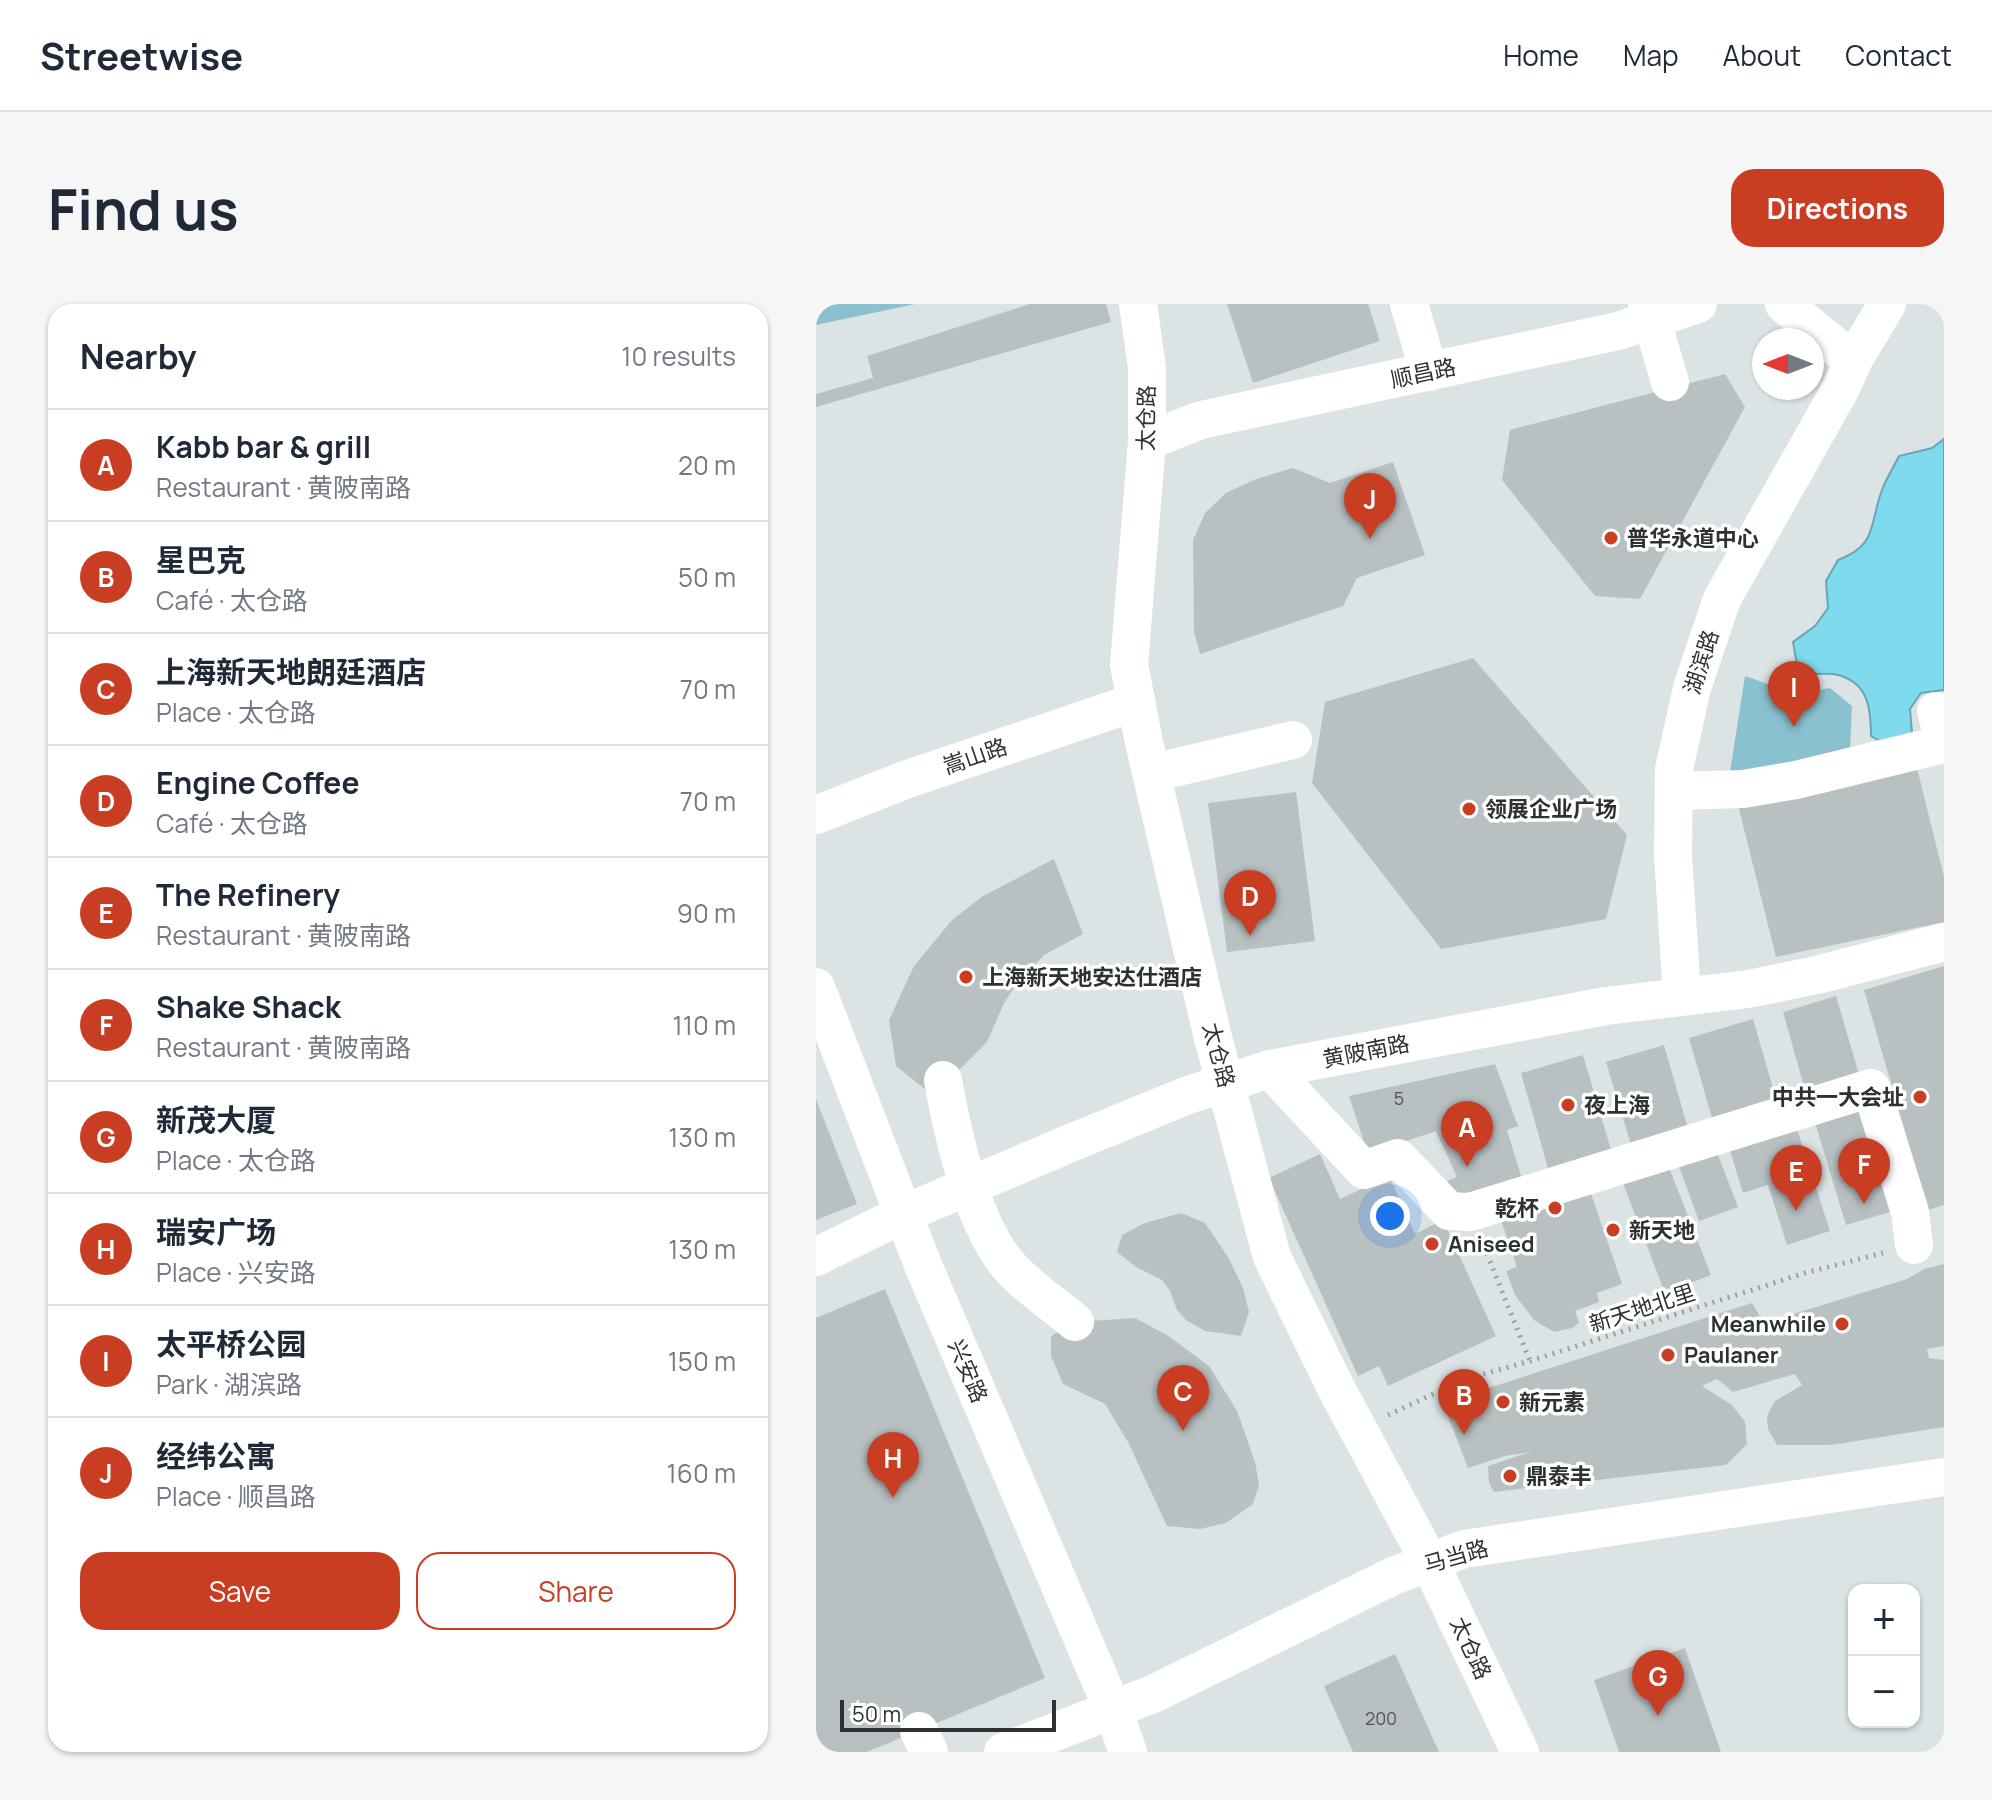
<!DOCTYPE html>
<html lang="en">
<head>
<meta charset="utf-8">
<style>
	:root { --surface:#fff; --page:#f6f6f7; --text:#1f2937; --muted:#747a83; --line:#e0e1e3; --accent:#c93e23 }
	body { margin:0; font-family:Manrope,"Noto Sans SC",sans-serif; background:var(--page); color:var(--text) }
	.controls { position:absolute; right:24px; bottom:24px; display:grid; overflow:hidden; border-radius:16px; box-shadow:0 2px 6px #0004 }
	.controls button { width:72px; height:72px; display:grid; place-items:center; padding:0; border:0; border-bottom:2px solid var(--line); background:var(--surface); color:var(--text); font:40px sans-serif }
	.compass { position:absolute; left:936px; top:24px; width:72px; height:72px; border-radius:50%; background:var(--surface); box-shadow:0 2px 6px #0004; rotate:270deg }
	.scale { position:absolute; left:24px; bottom:20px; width:216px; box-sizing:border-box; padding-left:8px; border:4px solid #2e3132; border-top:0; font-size:22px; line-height:28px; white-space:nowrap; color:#2e3132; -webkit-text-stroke:6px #fff; paint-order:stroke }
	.you { position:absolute; left:574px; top:912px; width:28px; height:28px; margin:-20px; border:6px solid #fff; border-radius:50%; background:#1a73e8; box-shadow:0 0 0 12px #1a73e833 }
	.badge { display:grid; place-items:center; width:52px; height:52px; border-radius:50%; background:var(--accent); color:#fff; font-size:26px; font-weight:700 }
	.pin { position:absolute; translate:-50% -66px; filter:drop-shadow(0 2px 4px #0008) }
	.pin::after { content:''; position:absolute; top:42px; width:28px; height:24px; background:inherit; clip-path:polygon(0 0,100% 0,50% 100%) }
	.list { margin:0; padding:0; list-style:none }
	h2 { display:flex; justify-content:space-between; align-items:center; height:104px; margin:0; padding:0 32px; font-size:34px }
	h2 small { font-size:26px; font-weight:400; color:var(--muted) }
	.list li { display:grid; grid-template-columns:52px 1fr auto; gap:24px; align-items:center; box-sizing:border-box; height:112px; padding:0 32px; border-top:2px solid var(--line) }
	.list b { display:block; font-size:30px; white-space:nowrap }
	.list p { margin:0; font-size:26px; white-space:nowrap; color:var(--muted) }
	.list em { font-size:26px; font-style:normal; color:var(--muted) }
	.actions { display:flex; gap:16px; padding:24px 32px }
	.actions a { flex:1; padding:18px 0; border:2px solid var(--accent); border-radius:24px; text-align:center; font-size:28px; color:var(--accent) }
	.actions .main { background:var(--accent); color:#fff }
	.map { position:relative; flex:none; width:1128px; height:1448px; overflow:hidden; border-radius:24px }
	header { display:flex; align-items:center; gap:48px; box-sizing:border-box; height:112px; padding:0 40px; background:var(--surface); border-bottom:2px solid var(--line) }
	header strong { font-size:38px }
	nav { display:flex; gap:44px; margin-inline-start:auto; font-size:28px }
	.intro { display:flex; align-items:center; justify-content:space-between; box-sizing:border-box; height:192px; padding:0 48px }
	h1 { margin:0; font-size:56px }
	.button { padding:20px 36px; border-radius:24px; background:var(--accent); color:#fff; font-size:28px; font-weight:700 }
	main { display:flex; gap:48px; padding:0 48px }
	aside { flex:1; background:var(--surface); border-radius:24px; box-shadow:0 2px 6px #0004 }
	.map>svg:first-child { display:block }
	.green { fill:#8ac1ce }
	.water { fill:#80daed; stroke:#67a7b5; stroke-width:2 }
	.building { fill:#b8c0c2 }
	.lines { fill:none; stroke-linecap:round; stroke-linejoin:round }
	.path { stroke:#9aa0a2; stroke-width:5; stroke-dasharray:2 6; stroke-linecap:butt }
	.minor { stroke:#fff; stroke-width:38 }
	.poi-dot { fill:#c93e23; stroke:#fff; stroke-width:3 }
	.labels { text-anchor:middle; stroke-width:7; stroke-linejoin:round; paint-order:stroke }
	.number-label { font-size:18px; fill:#505556 }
	.street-label { font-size:22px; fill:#2e3132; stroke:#fff }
	.poi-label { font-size:22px; font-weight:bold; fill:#2e3132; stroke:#fff; text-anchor:start }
</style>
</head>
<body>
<header>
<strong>Streetwise</strong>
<nav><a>Home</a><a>Map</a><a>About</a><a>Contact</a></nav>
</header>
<div class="intro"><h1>Find us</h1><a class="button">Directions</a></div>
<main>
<aside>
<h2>Nearby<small>10 results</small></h2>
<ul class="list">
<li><span class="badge">A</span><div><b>Kabb bar &amp; grill</b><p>Restaurant · 黄陂南路</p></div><em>20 m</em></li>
<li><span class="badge">B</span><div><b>星巴克</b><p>Café · 太仓路</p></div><em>50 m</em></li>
<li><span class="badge">C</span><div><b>上海新天地朗廷酒店</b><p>Place · 太仓路</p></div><em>70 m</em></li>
<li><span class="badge">D</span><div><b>Engine Coffee</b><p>Café · 太仓路</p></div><em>70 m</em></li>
<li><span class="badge">E</span><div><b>The Refinery</b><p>Restaurant · 黄陂南路</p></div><em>90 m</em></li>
<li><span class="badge">F</span><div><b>Shake Shack</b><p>Restaurant · 黄陂南路</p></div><em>110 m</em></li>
<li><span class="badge">G</span><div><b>新茂大厦</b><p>Place · 太仓路</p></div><em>130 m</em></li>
<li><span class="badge">H</span><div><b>瑞安广场</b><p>Place · 兴安路</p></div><em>130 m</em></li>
<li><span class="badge">I</span><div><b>太平桥公园</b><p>Park · 湖滨路</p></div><em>150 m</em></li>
<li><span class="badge">J</span><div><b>经纬公寓</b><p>Place · 顺昌路</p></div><em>160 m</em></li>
</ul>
<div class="actions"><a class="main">Save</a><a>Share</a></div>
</aside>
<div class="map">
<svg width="1128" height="1448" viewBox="0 0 1128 1448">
	<rect width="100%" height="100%" fill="#dbe3e5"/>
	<path class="green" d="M0,0h99l-99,21z
		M929,372l51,18 34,-6 22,18 -2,43 -125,55z"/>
	<path class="water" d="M1128,135v251l-23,3 -11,16 3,36h-26l-16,-9c0,-26 -2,-53 -33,-61 -20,-5 -20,6 -41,-10l-4,-23 22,-16 13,-18 -2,-27 12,-21c40,-15 31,-35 44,-70 4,-12 12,-23 17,-34l33,-8z"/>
	<path class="building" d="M214,0h76l5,18 -295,85v-13l57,-16 -6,-22z
		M411,0h141l12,37 -127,42z
		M909,70l20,33 -105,192 -45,-3 -93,-116 8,-50z
		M577,158l32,93 -68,23 -14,28 -143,48 -6,-22 -1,-92 12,-27 21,-20 30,-14 37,-11 37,15z
		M657,354l154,177 -21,84 -165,30 -129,-166 13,-81z
		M1101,464l27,109v45l-168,35 -38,-152z
		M480,488l19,149 -88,11 -19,-149z
		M238,555l29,75 -39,21 -30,33 -10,15 -17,39 -34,34 -27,14 -30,-24 -7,-46 25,-54 38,-46 31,-24z
		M1128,662v239l-16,5 -64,-220z
		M1020,692l25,85 -54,16 -24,-85z
		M937,715l25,87 -64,19 -25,-87z
		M848,741l25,87 -57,16 -26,-86z
		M767,751l30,102 -63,18 -29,-102z
		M679,760l23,62 -11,4 15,49 -66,24 -9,-22 10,-4 -21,-46 -68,23 -19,-58z
		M0,795l41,105 -41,16z
		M1045,801l32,106 -47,14 -32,-106z
		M979,819l35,108 -43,14 -19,-60 -25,8 -15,-49z
		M900,846l22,57 -39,14 -21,-57z
		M504,850l20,45 49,-23 26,58 28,-14 53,116 -108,50 -9,-20 -21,10 -89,-198z
		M852,861l43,110 -46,18 -42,-110z
		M772,881l34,99 -25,9 2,9 -24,9 4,12 -7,5 -18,4 -20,-12 -19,-25 -9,-24 11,-4 -18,-53z
		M365,909l24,10 23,34 15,31 6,24 -8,24 -36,-5 -19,-11 -9,-10 -7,-19 -8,-11 -26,-13 -19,-15 5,-17 23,-12z
		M1128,960v82l-17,3 2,9 15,2v67l-113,18h-54l-9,-16 -1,-13 8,-15 27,-16 -7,-11 -62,18 -16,-13 -15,7 30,19 13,17 2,22 -21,21 -232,27 -5,-9 -1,-17 42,-14 -25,4 -37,12 -24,-62 32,-14 276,-89 12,20 143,-44 17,-10z
		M69,985l160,389 -178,74h-51v-434z
		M319,1014l32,17 42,31 28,45 18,51 4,23 -6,19 -27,19 -26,6 -33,-3 -39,-84 -23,-38 -42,-20 -12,-28v-20l24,-14z
		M869,1344l36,104h-102l-25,-72z
		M579,1350l44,98h-86l-29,-66z"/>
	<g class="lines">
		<path class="path" d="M665,935l49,122
			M572,1111l78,-36 64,-18 275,-88 78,-20"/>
		<path class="minor" d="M322,0l9,64v73l-18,224 15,77 68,292 60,223 64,131 93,173 91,191
			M593,0l20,68
			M831,0l23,78
			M968,0l69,57
			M331,137l54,-21 417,-89 80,-27
			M1120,407l8,31
			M336,469l141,-33
			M858,487l69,-2 53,-9 148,-36
			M0,511l89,-35 231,-78
			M0,683l107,278 190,445 15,42
			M866,692l-9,-141 1,-86 18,-81 30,-89 119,-211 12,-27 34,-57
			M454,765l94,101 34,-12 51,53 21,1 401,-124 39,124 4,33
			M127,776c10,56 29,143 66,186 18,21 45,38 66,56
			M0,953l87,-43 175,-74 110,-45 82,-26 336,-63 142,-17 69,-14 127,-33
			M103,1427l10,21
			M187,1448l150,-58 240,-118 71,-27 480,-72"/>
	</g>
	<g class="poi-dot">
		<circle cx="795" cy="234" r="8"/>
		<circle cx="653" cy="505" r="8"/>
		<circle cx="150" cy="673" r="8"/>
		<circle cx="1104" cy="793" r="8"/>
		<circle cx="752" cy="801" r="8"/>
		<circle cx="739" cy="904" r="8"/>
		<circle cx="797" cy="926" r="8"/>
		<circle cx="616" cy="940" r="8"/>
		<circle cx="1026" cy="1020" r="8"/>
		<circle cx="852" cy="1051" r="8"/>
		<circle cx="687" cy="1098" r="8"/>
		<circle cx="694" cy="1172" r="8"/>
	</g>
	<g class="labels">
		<g class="number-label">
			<text x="583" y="801">5</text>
			<text x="565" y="1421">200</text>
		</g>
		<g class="street-label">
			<text transform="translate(607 69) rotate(-12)" y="8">顺昌路</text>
			<text transform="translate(330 114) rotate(-89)" y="8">太仓路</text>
			<text transform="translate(885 358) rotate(-72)" y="8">湖滨路</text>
			<text transform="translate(159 452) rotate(-19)" y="8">嵩山路</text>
			<text transform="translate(550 747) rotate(-11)" y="8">黄陂南路</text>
			<text transform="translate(403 751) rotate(75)" y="8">太仓路</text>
			<text transform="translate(826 1004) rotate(-18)" y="8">新天地北里</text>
			<text transform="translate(152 1067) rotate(67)" y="8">兴安路</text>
			<text transform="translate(640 1252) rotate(-16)" y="8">马当路</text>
			<text transform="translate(655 1344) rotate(65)" y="8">太仓路</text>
		</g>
		<g class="poi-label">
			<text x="811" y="242">普华永道中心</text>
			<text x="669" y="513">领展企业广场</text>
			<text x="166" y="681">上海新天地安达仕酒店</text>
			<text x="1088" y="801" text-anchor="end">中共一大会址</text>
			<text x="768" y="809">夜上海</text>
			<text x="723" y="912" text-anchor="end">乾杯</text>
			<text x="813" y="934">新天地</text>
			<text x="632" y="948">Aniseed</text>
			<text x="1010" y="1028" text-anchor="end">Meanwhile</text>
			<text x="868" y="1059">Paulaner</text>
			<text x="703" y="1106">新元素</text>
			<text x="710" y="1180">鼎泰丰</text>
		</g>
	</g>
</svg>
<div class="controls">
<button>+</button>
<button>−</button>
</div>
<svg class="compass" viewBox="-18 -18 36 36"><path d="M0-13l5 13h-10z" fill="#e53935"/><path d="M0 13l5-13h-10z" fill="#747a83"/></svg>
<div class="scale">50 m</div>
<div class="you"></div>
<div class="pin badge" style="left:651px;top:863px">A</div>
<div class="pin badge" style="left:648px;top:1131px">B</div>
<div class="pin badge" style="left:367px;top:1127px">C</div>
<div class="pin badge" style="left:434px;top:632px">D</div>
<div class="pin badge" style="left:980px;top:907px">E</div>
<div class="pin badge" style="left:1048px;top:900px">F</div>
<div class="pin badge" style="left:842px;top:1412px">G</div>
<div class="pin badge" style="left:77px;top:1194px">H</div>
<div class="pin badge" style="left:978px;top:423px">I</div>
<div class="pin badge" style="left:554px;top:235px">J</div>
</div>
</main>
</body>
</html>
